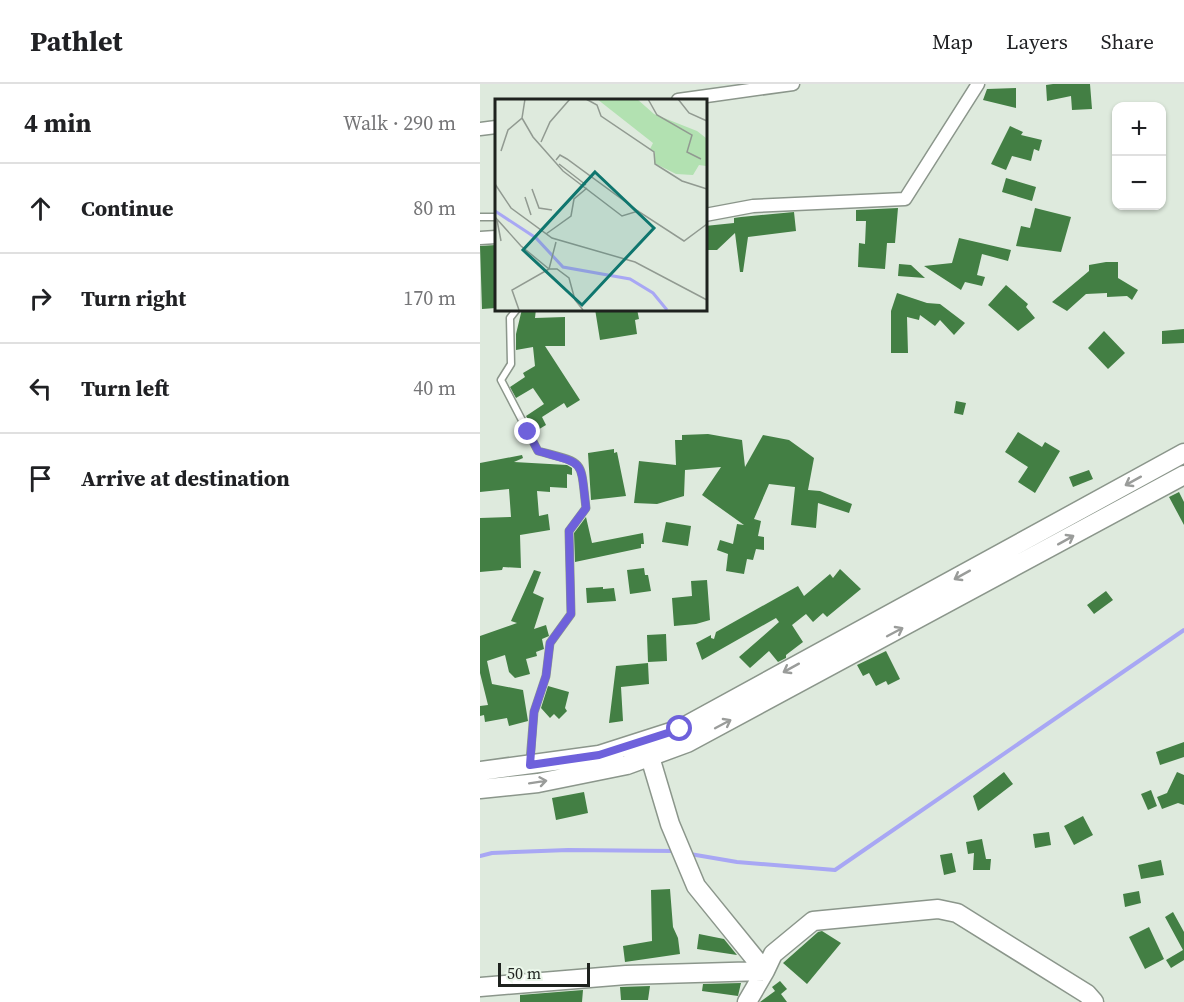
<!DOCTYPE html>
<html lang="en">
<head>
<meta charset="utf-8">
<style>
	:root { --surface:#fff; --page:#f2f2f2; --text:#202124; --muted:#757577; --line:#e0e0e0 }
	body { margin:0; font-family:"Source Serif 4",serif; background:var(--page); color:var(--text) }
	.controls { position:absolute; right:18px; top:18px; display:grid; overflow:hidden; border-radius:12px; box-shadow:0 2px 4px #0004 }
	.controls button { width:54px; height:54px; display:grid; place-items:center; padding:0; border:0; border-bottom:2px solid var(--line); background:var(--surface); color:var(--text); font:30px sans-serif }
	.scale { position:absolute; left:18px; bottom:15px; width:92px; box-sizing:border-box; padding-left:6px; border:3px solid #1e221e; border-top:0; font-size:16px; line-height:21px; white-space:nowrap; color:#1e221e; -webkit-text-stroke:4px #ebf7ea; paint-order:stroke }
	.stop { position:absolute; width:18px; height:18px; margin:-14px; border:4px solid #6e61db; border-radius:50%; background:#fff }
	.stop.end { background:#6e61db; border-color:#fff; box-shadow:0 2px 6px #0008 }
	.list { margin:0; padding:0; list-style:none }
	h2 { display:flex; justify-content:space-between; align-items:center; height:78px; margin:0; padding:0 24px; font-size:26px }
	h2 small { font-size:20px; font-weight:400; color:var(--muted) }
	.list li { display:grid; grid-template-columns:39px 1fr auto; gap:18px; align-items:center; box-sizing:border-box; height:90px; padding:0 24px; border-top:2px solid var(--line) }
	.list b { display:block; font-size:22px; white-space:nowrap }
	.list em { font-size:20px; font-style:normal; color:var(--muted) }
	.icon { flex:none; width:33px; height:33px; fill:none; stroke:currentColor; stroke-width:2; stroke-linecap:round; stroke-linejoin:round }
	.map { position:relative; flex:none; width:704px; height:918px; overflow:hidden }
	header { display:flex; align-items:center; gap:36px; box-sizing:border-box; height:84px; padding:0 30px; background:var(--surface); border-bottom:2px solid var(--line) }
	header strong { font-size:28px }
	nav { display:flex; gap:33px; margin-inline-start:auto; font-size:21px }
	main { display:flex }
	aside { flex:1; background:var(--surface) }
	.map>svg:first-child { display:block }
	.lines { fill:none; stroke-linecap:round; stroke-linejoin:round }
	.stream { stroke:#a8a7f4; stroke-width:4 }
	.building { fill:#437f44 }
	.lane-casing { stroke:#8b968b; stroke-width:9 }
	.street-casing { stroke:#8b968b; stroke-width:15 }
	.secondary-casing { stroke:#8b968b; stroke-width:21 }
	.lane { stroke:#fff; stroke-width:6 }
	.street { stroke:#fff; stroke-width:12 }
	.secondary { stroke:#fff; stroke-width:18 }
	.oneway { stroke:#9a9c9a }
	.route { stroke:#6e61db; stroke-width:8 }
	.inset-river { fill:none; stroke:#a8a7f4; stroke-width:3 }
	.inset-road { fill:none; stroke:#919a91; stroke-width:1.5 }
	.view { fill:#0f766e; fill-opacity:0.15; stroke:#0f766e; stroke-width:3 }
	.inset-edge { fill:none; stroke:#1e221e; stroke-width:3 }
</style>
</head>
<body>
<header>
<strong>Pathlet</strong>
<nav><a>Map</a><a>Layers</a><a>Share</a></nav>
</header>
<main>
<aside>
<h2>4 min<small>Walk · 290 m</small></h2>
<ul class="list">
<li><svg class="icon" aria-label="ahead" viewBox="0 0 24 24"><path d="M12 20V5M6 11l6-6 6 6"/></svg><div><b>Continue</b></div><em>80 m</em></li>
<li><svg class="icon" aria-label="right" viewBox="0 0 24 24"><path d="M7 20v-9h11M14 6l5 5-5 5"/></svg><div><b>Turn right</b></div><em>170 m</em></li>
<li><svg class="icon" aria-label="left" viewBox="0 0 24 24"><path d="M17 20v-9H6M10 6l-5 5 5 5"/></svg><div><b>Turn left</b></div><em>40 m</em></li>
<li><svg class="icon" aria-label="arrive" viewBox="0 0 24 24"><path d="M6 21V4h12l-3 4 3 4H6"/></svg><div><b>Arrive at destination</b></div></li>
</ul>
</aside>
<div class="map">
<svg width="704" height="918" viewBox="0 0 704 918">
	<rect width="100%" height="100%" fill="#deeadd"/>
	<g class="lines">
		<path class="stream" d="M210,770l47,8 98,8 349,-240
			M0,772l12,-3 76,-3 106,1"/>
	</g>
	<path class="building" d="M573,0h37l2,25 -20,1 -1,-14 -24,5 -1,-16z
		M536,4v20l-33,-8 4,-11z
		M530,42l13,6 -2,3 21,5 -3,11 -5,-2 -3,12 -19,-5 -6,14 -15,-6z
		M526,94l30,9 -4,14 -30,-9z
		M418,124l-3,35h-8l-2,26 -27,-2 1,-24 6,1 1,-23h-10v-11z
		M555,124l36,9 -10,35 -45,-6 5,-20 9,2z
		M314,128l2,19 -48,6 -5,35h-3l-5,-39 -18,17h-12v-24l29,-3v-5l7,-1z
		M479,154l52,12 -3,11 -26,-7 -5,21 8,2 -3,9 -17,-4 -4,8 -37,-24 28,-3z
		M16,161v63l-14,1 -2,-63z
		M626,178h12v16l20,12 -6,10 -5,-4 -20,1v-4l-21,1 -19,17 -15,-9 37,-31v-6z
		M419,180l12,1 14,13 -27,-2z
		M526,201l22,19 -2,3 9,11 -17,13 -30,-26z
		M417,209l30,10 13,1 25,19 -11,12 -14,-15 -5,6 -15,-11 -1,5 -12,-3 1,36h-17v-42z
		M42,225h14l-1,9 30,-1v29h-20l35,54 -13,8 -3,-5 -22,14 4,8 -10,6 -10,-15 18,-12 -11,-16 -17,10 -6,-11 15,-10 -2,-4 12,-7 -2,-19 -17,3v-16z
		M115,225h42l2,10 -4,1 2,14 -37,6z
		M704,245v14l-22,1v-13z
		M624,247l21,22 -17,16 -20,-21z
		M476,317l10,2 -3,12 -9,-2z
		M538,348l24,15 3,-5 15,9 -25,42 -17,-11 10,-15 -23,-15z
		M228,350l34,6 3,27 18,-32 26,5 25,18 -6,32 12,1 32,13 -3,9 -31,-10 -2,25 -25,-3 4,-38 -26,-3 -15,35 7,2 -3,15 6,1v13l-8,-1 -3,11 -6,-1 -3,15 -18,-3 2,-17 -11,-4 3,-10 13,4 4,-20 7,1 -42,-30 19,-28 -36,3 -1,26 -27,8 -23,-1 5,-42 37,4 -1,-25h7v-5z
		M134,365v4l3,-1 9,44 -35,4 -3,-47z
		M42,371l1,3 -9,4 53,3 5,3v7l-5,-1v14l-17,-1v5l-13,-1 2,25 9,-2 2,16 -30,5 1,33 -18,-1 -1,3 -22,2v-54l31,-1 -2,-28 -29,3v-29z
		M609,386l4,9 -20,8 -4,-10z
		M699,408l5,10v23l-15,-28z
		M106,433l6,26 51,-10 1,11h-3v4l-66,14 -1,-29z
		M186,438l25,4 -3,20 -26,-4z
		M164,484l1,7h3l3,16 -21,3 -3,-24z
		M360,485l21,20 -34,28 -4,-4 -10,9 -7,-8 -14,11 11,17 -17,13v3l-8,4 -9,-11 -19,17 -11,-11 40,-35 -3,-4 -74,42 -6,-17 15,-8v3l3,1 2,-7 82,-46 6,10 26,-22 3,4z
		M54,486l7,2 -8,21 11,5 -10,31 12,-4 3,11 -7,3 2,10 -8,3 1,4 -11,3 4,15 -15,4 -6,-6 -4,-17 -18,6 5,23 31,6 5,31 -19,5 -2,-8 -22,4 -1,-7 -4,1v-10l8,-1 -8,-32v-37l37,-13 -6,-2z
		M227,496l3,40 -14,4 -22,2 -2,-28 20,-2 -1,-15z
		M123,503v2l11,-1 2,13 -29,2 -1,-15z
		M626,507l7,9 -19,14 -7,-9z
		M186,550l1,27 -19,1 -1,-27z
		M406,567l14,28 -12,6 -2,-4 -10,5 -7,-13 -6,3 -6,-11z
		M168,579l1,21 -28,3 2,34 -14,2 7,-57z
		M68,602l21,6 -4,16 2,3 -8,8 -5,-5 -4,4 -9,-10z
		M704,658v15l-24,8 -4,-13z
		M524,688l9,12 -35,27 -5,-15z
		M697,688l7,3v30l-6,-2 -16,6 -5,-12 10,-4z
		M671,706l6,16 -9,4 -7,-16z
		M104,708l4,21 -32,7 -4,-22z
		M603,732l10,19 -19,10 -10,-19z
		M569,748l2,13 -16,3 -2,-14z
		M502,755l4,20h5l-1,11h-17l1,-17 -6,1 -2,-12z
		M472,769l4,19 -12,3 -4,-20z
		M681,776l3,15 -23,4 -3,-14z
		M190,805l3,38 5,11 2,16 -55,8 -2,-16 29,-5 -1,-51z
		M659,807l2,12 -16,4 -2,-13z
		M693,828l11,20v28l-13,8 -5,-8 17,-10 -18,-33z
		M669,843l15,32 -19,10 -16,-32z
		M342,847l19,12 -34,41 -24,-21 35,-31z
		M219,850l25,5 13,16 -40,-6z
		M300,897l7,8 -6,5 6,8h-27l15,-11 -3,-4z
		M261,899l-3,13 -36,-5 1,-7z
		M170,902l-2,14h-27l-1,-13z
		M103,906l-1,12h-62v-7z"/>
	<g class="lines">
		<g class="lane-casing">
			<path id="lane" d="M0,133h16
				M37,225l-7,9 1,46 -10,16 37,71c48,13 42,7 48,57l-17,23 2,83 -21,29 -4,33 -12,36 -4,49"/>
		</g>
		<g class="street-casing">
			<path id="street" d="M198,16l115,-16
				M0,45l16,-2
				M225,131l48,-9 152,-7 73,-115
				M0,154l16,-1"/>
		</g>
		<g class="secondary-casing">
			<path id="secondary" d="M170,673l20,67 26,62 69,85 8,-17 40,-33 125,-12 19,4 130,81 7,8
				M0,687l119,-16 81,-26 504,-276
				M0,705l58,-6 89,-18 60,-22 497,-268
				M0,903l146,-12 139,-4 -18,31"/>
		</g>
		<use href="#lane" class="lane"/>
		<use href="#street" class="street"/>
		<use href="#secondary" class="secondary"/>
	</g>
	<defs><path id="oneway-shaft" d="M-6 0H5M1.5-3L5.5 0L1.5 3" fill="none" stroke-width="1.6" stroke-linecap="round" stroke-linejoin="round" transform="scale(1.5)"/></defs>
	<g class="oneway">
		<use href="#oneway-shaft" transform="translate(653 397) rotate(151)"/>
		<use href="#oneway-shaft" transform="translate(586 456) rotate(-29)"/>
		<use href="#oneway-shaft" transform="translate(482 491) rotate(151)"/>
		<use href="#oneway-shaft" transform="translate(415 548) rotate(-28)"/>
		<use href="#oneway-shaft" transform="translate(311 584) rotate(151)"/>
		<use href="#oneway-shaft" transform="translate(243 640) rotate(-28)"/>
		<use href="#oneway-shaft" transform="translate(58 698) rotate(-9)"/>
	</g>
	<g class="lines">
		<path class="route" d="M48,348l10,19c48,14 42,7 48,57l-17,23 2,83 -21,29 -4,33 -12,36 -4,53 69,-10 81,-26"/>
	</g>
	<g transform="translate(15 15)">
		<rect width="212" height="212" fill="#deeadd"/>
		<path d="M102,0h40l17,15 43,17 9,7v28l-7,-1 -6,10 -17,-1 -22,-11 1,-11 -5,-3 3,-6z" fill="#b2e1b1"/>
		<path class="inset-river" d="M0,112l41,27 27,29 67,12 23,14 14,17"/>
		<path class="inset-road" d="M91,0l11,6 4,11 53,36 1,12 27,17 25,8M153,0l9,16 35,20 -5,17 14,7M183,0l11,14 18,8M27,19l11,19 30,34 59,45 16,-5 46,30 23,-17M46,43l9,-20 20,-23M6,52l7,-21 14,-12 3,-19M61,61l4,-5 7,4 71,52M64,65l27,21M0,85l16,24 41,30 83,24 72,38M37,90l7,19 13,2M30,98l6,18M0,118l26,29 28,23M2,121l4,21M51,135l25,-18 3,-17 13,-11M61,143l-7,27h8l12,9 6,22 8,10M24,211l-7,-20 37,-21"/>
		<path class="view" d="M100,73l59,56 -72,77 -59,-55z"/>
		<rect width="212" height="212" class="inset-edge"/>
	</g>
</svg>
<div class="controls">
<button>+</button>
<button>−</button>
</div>
<div class="scale">50 m</div>
<div class="stop" style="left:200px;top:645px"></div>
<div class="stop end" style="left:48px;top:348px"></div>
</div>
</main>
</body>
</html>
